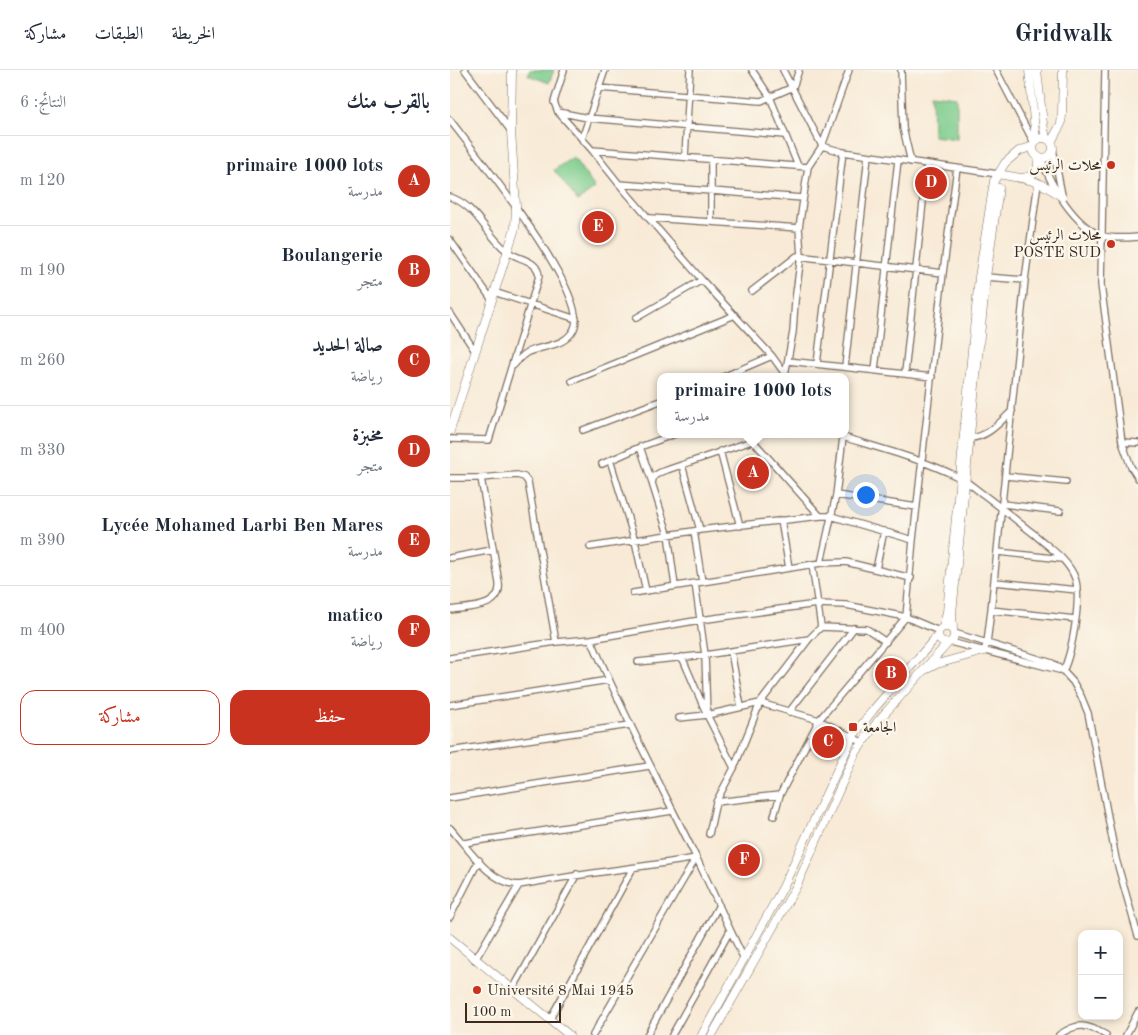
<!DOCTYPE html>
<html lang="ar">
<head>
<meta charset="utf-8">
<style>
	:root { --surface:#fff; --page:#f2f2f3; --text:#1f2937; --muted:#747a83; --line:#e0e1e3; --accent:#c8321e }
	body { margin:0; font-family:"Old Standard TT",Amiri,serif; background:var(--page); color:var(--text); direction:rtl }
	.controls { position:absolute; right:15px; bottom:15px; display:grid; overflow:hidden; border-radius:10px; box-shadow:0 2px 8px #0003 }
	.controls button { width:45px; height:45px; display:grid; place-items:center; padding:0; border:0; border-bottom:1px solid var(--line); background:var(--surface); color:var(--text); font:25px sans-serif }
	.scale { position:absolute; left:15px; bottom:12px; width:96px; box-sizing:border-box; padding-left:5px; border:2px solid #3b2a1e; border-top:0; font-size:14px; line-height:18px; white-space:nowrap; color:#3b2a1e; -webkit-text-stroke:4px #fbf7ec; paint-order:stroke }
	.you { position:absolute; left:415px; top:424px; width:18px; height:18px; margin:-12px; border:4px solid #fff; border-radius:50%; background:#1a73e8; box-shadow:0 0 0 8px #1a73e833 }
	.badge { display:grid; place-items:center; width:32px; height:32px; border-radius:50%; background:var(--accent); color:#fff; font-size:16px; font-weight:700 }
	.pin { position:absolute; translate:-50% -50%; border:2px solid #fff; box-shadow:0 1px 5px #0006 }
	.popup { position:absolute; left:207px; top:303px; width:192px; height:65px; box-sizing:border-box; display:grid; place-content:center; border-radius:10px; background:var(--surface); filter:drop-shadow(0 1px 4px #0005); font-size:16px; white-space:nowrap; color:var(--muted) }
	.popup b { font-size:19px; color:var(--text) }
	.popup::after { content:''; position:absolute; left:50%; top:100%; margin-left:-10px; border:10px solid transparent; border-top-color:var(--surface) }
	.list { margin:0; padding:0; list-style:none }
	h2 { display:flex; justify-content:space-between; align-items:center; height:65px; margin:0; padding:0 20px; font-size:21px }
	h2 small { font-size:16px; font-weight:400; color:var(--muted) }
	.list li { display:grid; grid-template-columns:32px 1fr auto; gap:15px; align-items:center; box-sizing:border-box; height:90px; padding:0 20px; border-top:1px solid var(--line) }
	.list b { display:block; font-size:19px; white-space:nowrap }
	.list p { margin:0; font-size:16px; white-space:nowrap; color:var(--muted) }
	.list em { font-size:16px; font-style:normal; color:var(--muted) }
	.actions { display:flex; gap:10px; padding:15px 20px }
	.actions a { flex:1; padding:11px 0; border:1px solid var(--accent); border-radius:15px; text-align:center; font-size:18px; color:var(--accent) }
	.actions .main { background:var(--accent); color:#fff }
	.map { position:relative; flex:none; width:688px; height:965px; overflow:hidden; direction:ltr }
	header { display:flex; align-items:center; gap:30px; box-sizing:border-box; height:70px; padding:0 25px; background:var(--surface); border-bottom:1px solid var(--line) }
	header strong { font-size:24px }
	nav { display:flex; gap:28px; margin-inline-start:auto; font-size:18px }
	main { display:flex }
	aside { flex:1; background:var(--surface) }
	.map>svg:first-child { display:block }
	.green { fill:#7dcc8d; stroke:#5c7b56 }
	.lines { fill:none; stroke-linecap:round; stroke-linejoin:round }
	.street-casing { stroke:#7d6d5e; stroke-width:8 }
	.secondary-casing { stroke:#7d6d5e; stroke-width:9 }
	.street { stroke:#fff; stroke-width:5.5 }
	.secondary { stroke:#fff; stroke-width:8 }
	.poi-dot { fill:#c8321e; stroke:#fbf7ec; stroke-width:2 }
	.labels { text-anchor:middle; stroke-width:4.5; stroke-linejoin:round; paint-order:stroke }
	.poi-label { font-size:15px; fill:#3b2a1e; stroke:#fbf7ec; text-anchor:end }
</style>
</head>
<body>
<header>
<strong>Gridwalk</strong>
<nav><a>الخريطة</a><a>الطبقات</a><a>مشاركة</a></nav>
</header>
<main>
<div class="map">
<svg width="688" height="965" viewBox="0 0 688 965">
	<rect width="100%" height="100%" fill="#fbf7ec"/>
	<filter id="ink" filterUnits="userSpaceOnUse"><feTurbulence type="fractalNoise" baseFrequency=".02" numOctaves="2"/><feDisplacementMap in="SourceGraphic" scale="10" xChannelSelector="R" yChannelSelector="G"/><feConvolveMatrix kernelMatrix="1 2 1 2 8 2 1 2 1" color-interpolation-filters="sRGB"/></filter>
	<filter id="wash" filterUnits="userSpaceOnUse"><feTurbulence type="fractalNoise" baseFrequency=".0096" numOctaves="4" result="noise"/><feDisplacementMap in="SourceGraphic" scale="20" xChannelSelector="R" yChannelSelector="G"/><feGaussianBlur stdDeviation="1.12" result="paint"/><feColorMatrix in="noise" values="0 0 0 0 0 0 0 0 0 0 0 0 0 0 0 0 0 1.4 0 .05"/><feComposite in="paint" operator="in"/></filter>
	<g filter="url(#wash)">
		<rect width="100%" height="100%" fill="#f8ead6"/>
		<path class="green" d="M80,0h24l-5,13 -21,-8z
			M482,24l25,3v42l-24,-3z
			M123,87l22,31 -17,13 -24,-31z"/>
	</g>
	<g filter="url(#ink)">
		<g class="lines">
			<g class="street-casing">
				<path id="street" d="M15,0l46,61
					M114,0l-10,32 4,10 34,38 27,34 83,96 70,76 15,21
					M302,0l18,27 28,69
					M333,0l39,76 21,6 155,22
					M451,0l2,58 8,34
					M546,0l38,73
					M655,0l-4,215 21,157 9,25 7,11
					M149,18l162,13 32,-14 6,-17
					M108,42l30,6 196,17
					M0,50c24,32 141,174 124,209 -9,18 -30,16 -46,23 -6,3 -10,8 -14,13
					M132,69l23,-69
					M603,79l9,46
					M142,80l216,17
					M235,87l5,-87
					M591,88c9,26 34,69 62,78 11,3 24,2 35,1
					M261,89v62
					M169,114l184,14
					M0,127c26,8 36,38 57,54 10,9 31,8 32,25l-50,164 -39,-1
					M200,148l149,10
					M0,170l42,60
					M536,207l39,3
					M302,221l45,-35 146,17
					M44,222l82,27
					M0,243l25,38
					M186,248l66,-38
					M338,291l144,16
					M367,294l26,-212
					M395,297l23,-211
					M425,300l23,-210
					M455,303l22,-209
					M335,305l8,-43 2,-31 6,-45 -2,-28 9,-61 14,-21 27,-76
					M273,307l49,-21
					M122,311l163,-66
					M133,360l77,-29
					M297,364l73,82
					M390,364l3,3c39,12 79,22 115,40 8,3 15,10 22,15 18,13 36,28 54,42 14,13 34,25 41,44 7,19 -3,75 -12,93
					M520,368c18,-1 29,-15 42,-27
					M672,372l16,1
					M190,377l35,-13
					M270,381l20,75
					M160,390l25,81 11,50
					M152,394l38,-17 12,35
					M232,395l18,65
					M556,406l60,6
					M0,408h31l36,-3 7,2 4,5 28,160
					M386,425l81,12
					M553,434l57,7
					M331,450l8,48
					M244,461l8,51
					M140,477l110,-17 120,-14h11l82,24
					M548,482l64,7
					M0,488l42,-8
					M371,493l15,-68 7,-58
					M362,494l9,63
					M426,499l8,-38
					M544,512l84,8
					M245,513l10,72 2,60
					M225,516l-7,-52 -16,-51 2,-7 7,-4 91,-31
					M183,523l188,-30 25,-1 65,16
					M0,540c18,-3 52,-1 49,-27l-18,-105
					M541,540l84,9
					M504,563l98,30 11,8 10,11 8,14 7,17 28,146 22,77
					M141,569c32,75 70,147 106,220 16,33 31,67 47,100
					M500,572l109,28
					M281,581l10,56
					M534,581l3,-8 4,-33 34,-330 13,-98
					M232,587l25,58 27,53
					M0,588l106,-16 35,-3 109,-19 117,-16 29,1 60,12 33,14
					M188,592l67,-7 104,-16
					M0,635l159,-25
					M339,642l65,-84
					M229,648l28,-3 53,-12 59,17 43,22
					M0,681l180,-26
					M0,728l199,-32
					M266,732l18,-34 26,-65 49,-64 12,-12 46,2 19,13
					M324,746l6,-21 39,-75 87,-103 7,-77 30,-267 14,-105
					M0,758c19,21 39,55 69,57 59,-11 118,-17 177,-27
					M259,764l7,-32 64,-7
					M14,773l208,-32
					M0,847l29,-57
					M25,890l44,-75
					M63,919l64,-115
					M100,949l83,-151
					M143,965l103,-177
					M197,965l72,-130
					M222,965l58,-104
					M609,965c19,-13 27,-11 47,0
					M676,965l12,-23"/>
			</g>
			<g class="secondary-casing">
				<path id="secondary" d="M579,0l7,71
					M587,0l6,54 3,14
					M583 78a10 10 0 1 1 20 0a10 10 0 1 1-20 0Z
					M601,72l10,-18 1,-9 1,-45
					M548,104c28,5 40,5 64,23
					M573,108c13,-3 16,-8 15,-21
					M0,361l65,-203 1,-22 -5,-75 1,-61
					M488 565a8 8 0 1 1 16 0a8 8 0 1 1-16 0Z
					M493,557l4,-15 32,-335 15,-96 11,-18 14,-12 14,-5
					M503,560l-1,-17 34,-336 13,-89
					M475,600l12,-6 47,-13
					M0,868l119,97
					M252,965l81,-148 70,-151 20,-26 65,-75
					M262,965l85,-150 58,-131 23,-33 70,-78"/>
			</g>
			<use href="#street" class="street"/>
			<use href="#secondary" class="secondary"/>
		</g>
	</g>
	<g class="poi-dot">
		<circle cx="661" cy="95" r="5"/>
		<circle cx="661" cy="174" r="5"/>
		<rect x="398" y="652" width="10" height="10" rx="2.5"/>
		<circle cx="27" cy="920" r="5"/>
	</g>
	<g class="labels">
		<g class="poi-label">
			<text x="651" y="100">محلات الرئيس</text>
			<text x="651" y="170">محلات الرئيس<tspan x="651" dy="17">POSTE SUD</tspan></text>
			<text x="413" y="662" text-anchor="start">الجامعة</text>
			<text x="37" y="925" text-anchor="start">Université 8 Mai 1945</text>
		</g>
	</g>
</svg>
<div class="controls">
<button>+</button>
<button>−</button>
</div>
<div class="scale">100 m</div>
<div class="you"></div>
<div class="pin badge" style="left:303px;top:403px">A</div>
<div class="popup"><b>primaire 1000 lots</b>مدرسة</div>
<div class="pin badge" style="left:441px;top:604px">B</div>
<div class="pin badge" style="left:378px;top:672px">C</div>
<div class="pin badge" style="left:481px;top:113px">D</div>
<div class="pin badge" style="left:148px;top:157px">E</div>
<div class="pin badge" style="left:294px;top:790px">F</div>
</div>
<aside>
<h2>بالقرب منك<small>النتائج: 6</small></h2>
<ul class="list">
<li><span class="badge">A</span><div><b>primaire 1000 lots</b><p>مدرسة</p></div><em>120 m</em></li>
<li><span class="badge">B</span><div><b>Boulangerie</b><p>متجر</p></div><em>190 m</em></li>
<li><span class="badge">C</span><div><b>صالة الحديد</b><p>رياضة</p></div><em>260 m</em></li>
<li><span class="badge">D</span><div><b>مخبزة</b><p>متجر</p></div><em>330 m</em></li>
<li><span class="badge">E</span><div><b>Lycée Mohamed Larbi Ben Mares</b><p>مدرسة</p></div><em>390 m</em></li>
<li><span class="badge">F</span><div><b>matico</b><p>رياضة</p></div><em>400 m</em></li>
</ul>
<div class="actions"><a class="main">حفظ</a><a>مشاركة</a></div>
</aside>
</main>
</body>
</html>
